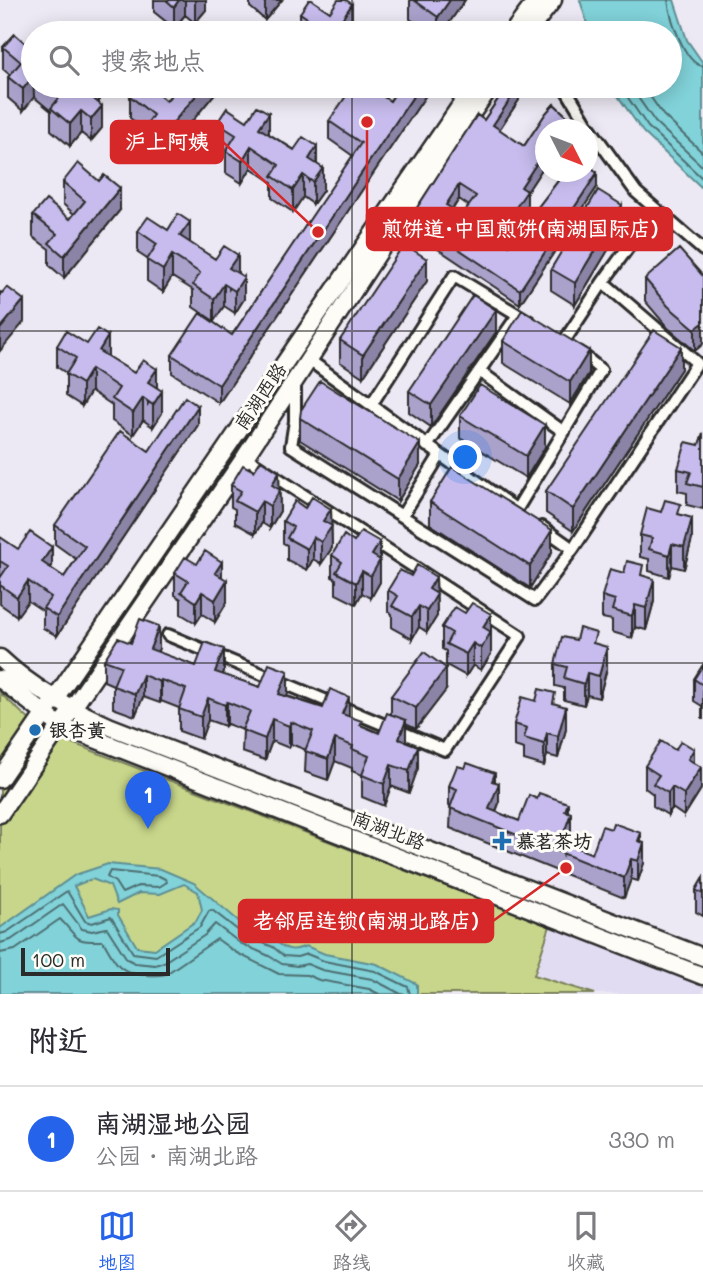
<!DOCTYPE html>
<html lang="zh">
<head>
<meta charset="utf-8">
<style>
	:root { --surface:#fff; --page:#f2f2f3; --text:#2b2b33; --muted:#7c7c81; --line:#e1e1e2; --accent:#2563eb }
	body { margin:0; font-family:Mali,"LXGW WenKai TC",sans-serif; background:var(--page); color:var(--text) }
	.compass { position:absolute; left:535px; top:119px; width:63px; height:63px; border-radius:50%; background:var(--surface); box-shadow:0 4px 18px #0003; rotate:132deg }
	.scale { position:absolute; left:21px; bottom:18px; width:149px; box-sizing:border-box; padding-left:7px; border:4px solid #2b2b2b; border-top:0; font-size:19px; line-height:24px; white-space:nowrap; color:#2b2b2b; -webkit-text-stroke:5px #fdfcf7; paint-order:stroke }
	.you { position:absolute; left:466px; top:458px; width:24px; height:24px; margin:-18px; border:5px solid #fff; border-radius:50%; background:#1a73e8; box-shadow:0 0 0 10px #1a73e833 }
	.badge { display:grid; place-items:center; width:46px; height:46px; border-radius:50%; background:var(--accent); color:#fff; font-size:23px; font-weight:700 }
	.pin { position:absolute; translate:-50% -58px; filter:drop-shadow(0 2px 4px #0008) }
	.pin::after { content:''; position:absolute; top:37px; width:24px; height:21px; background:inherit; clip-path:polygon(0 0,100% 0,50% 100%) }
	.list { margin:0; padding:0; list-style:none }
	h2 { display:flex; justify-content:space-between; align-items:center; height:91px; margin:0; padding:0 28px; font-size:30px }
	h2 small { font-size:23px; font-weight:400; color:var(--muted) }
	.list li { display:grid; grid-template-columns:46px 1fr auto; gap:21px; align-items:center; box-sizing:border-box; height:105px; padding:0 28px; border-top:2px solid var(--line) }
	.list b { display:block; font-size:26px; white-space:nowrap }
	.list p { margin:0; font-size:23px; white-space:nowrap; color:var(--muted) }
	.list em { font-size:23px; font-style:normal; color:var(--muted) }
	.icon { flex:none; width:38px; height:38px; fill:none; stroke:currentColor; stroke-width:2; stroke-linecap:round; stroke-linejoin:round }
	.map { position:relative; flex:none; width:703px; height:994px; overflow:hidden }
	.search { position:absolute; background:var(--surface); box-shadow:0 4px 18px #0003; left:21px; right:21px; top:21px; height:77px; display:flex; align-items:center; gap:18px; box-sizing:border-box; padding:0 24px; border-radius:38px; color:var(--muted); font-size:26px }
	.sheet { height:196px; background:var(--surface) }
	nav { display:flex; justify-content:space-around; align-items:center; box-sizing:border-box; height:98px; border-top:2px solid var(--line); background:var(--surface); font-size:19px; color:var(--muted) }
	nav a { display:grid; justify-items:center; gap:4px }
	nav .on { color:var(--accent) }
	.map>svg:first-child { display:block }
	.built { fill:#e2dcf2 }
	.green { fill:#c7d68a; stroke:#79805a; stroke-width:2 }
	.water { fill:#81d2d9; stroke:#5f8f93; stroke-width:2; fill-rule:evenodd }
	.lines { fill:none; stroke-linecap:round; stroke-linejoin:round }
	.shore { stroke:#4d6e71; stroke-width:2 }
	.street-casing { stroke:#2b2b2b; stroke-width:16 }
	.secondary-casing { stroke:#2b2b2b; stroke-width:21 }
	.street { stroke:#fdfcf7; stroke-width:10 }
	.secondary { stroke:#fdfcf7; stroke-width:16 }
	.wall { fill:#aba2cc; stroke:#2b2b2b; stroke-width:2; fill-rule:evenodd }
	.shaded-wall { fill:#8b84a6; stroke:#2b2b2b; stroke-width:2 }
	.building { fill:#c7bced; stroke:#2b2b2b; stroke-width:2; fill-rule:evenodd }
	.grid { fill:none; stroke:#2b2b2b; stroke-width:2; stroke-opacity:0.55 }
	.poi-dot { fill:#1f6fb2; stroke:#fdfcf7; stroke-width:2.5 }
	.labels { text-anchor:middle; stroke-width:6; stroke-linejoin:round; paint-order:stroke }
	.street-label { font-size:19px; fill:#2b2b2b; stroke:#fdfcf7 }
	.poi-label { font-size:19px; font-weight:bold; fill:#2b2b2b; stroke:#fdfcf7; text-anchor:start }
	.leader { fill:none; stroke:#d62828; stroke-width:2.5 }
	.callout-dot { fill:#d62828; stroke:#fdfcf7; stroke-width:2.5 }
	.callout { fill:#d62828; stroke:#d62828; stroke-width:2.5 }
	.callout-label { font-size:21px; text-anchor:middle; font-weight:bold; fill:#fff }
</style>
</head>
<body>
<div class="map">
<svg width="703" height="994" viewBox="0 0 703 994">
	<rect width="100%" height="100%" fill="#ede9f4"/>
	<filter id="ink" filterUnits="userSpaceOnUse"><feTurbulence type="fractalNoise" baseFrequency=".0143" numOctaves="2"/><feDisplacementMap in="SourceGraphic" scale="14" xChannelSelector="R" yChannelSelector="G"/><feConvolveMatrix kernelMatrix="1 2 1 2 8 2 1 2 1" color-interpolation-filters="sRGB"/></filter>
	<g filter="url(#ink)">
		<path class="built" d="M550,926l153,59v9h-108l-61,-19z"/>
		<path class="green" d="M0,693l43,39 507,194 -16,49 61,19h-595z"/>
		<path class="water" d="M580,0h94l13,40 16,23v126l-60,-57 -32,-46h59v-53h-80z
			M108,864l53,5 33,14 54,46 22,11 8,-6v9c10,8 16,8 28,3l19,8 52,10 40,20v10h-417v-66l75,-53zM92,879l18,7 7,18 22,-11 21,1 24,-10 14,8 4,18 -6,11 -41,28 -18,-2 -19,-32v-5l-7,-1 -22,7 -15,-30z"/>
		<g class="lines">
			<path class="shore" d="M668,0c2,17 16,64 35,66
				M620,86l28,41 55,52
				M630,86l25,36 48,45
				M643,86l20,29 40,38
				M110,871l49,5 6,3 2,3 -8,5 -21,-1 -16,7 -7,-11 -8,-5z
				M0,934l7,-2 60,-41 18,30 7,2 19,-6 22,36 23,3 44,-29 9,-16 3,-1 32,25 29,12 11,9 13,1 10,-3 17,7 51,10 33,16 2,7
				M0,943l11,-3 52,-36 19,25 10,2 15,-3 20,31 8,4 20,2 9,-3 41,-27 10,-11 25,19 29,13 13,8 15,2 10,-2 15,6 50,9 29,15
				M0,953l15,-3 45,-31c19,19 12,23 43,22 12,20 14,31 40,34 8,0 15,1 23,-1l51,-35 18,13 44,22 28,1 12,5 50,9 10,5"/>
			<g class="street-casing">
				<path id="street" d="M453,86l14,9
					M564,86l23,38 49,68 67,58
					M565,340l38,-58
					M309,360l205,148
					M479,371l85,61
					M295,382v39l-4,25 244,154 38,-51
					M371,405l83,-129 76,46
					M427,446l91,-131
					M517,509l84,-139 -22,-18
					M402,516l38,-61
					M542,527l31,22 124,-186 -94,-81 53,-73
					M168,635l277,115 75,-114 -275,-179"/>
			</g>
			<g class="secondary-casing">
				<path id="secondary" d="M512,33l25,-33
					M527,33l26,-33
					M0,658c33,31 70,51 111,69l592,230
					M0,679l59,46 644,251
					M0,779l474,-693
					M0,814l245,-357 196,-300 50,-71"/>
			</g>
			<use href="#street" class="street"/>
			<use href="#secondary" class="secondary"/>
		</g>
		<path class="wall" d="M154,0h52v10l-11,13 -10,-8 -11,13 -20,-16z
			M250,0h32l-17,20 -15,-13z
			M410,0h55l-23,33h-12l-20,-14z
			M330,12l22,10 -1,2 14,9h-63l-2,-1v-19z
			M15,34l18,52h66v18l3,24 -11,13 -10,-8 -11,13 -19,-16v-19l-17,-14 -11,14 -15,-13v-21l2,-2 -7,-6v-22z
			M160,86h57v5l-56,68 -15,-13v-15l-16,-13v-22l36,5 5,-6z
			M388,86h44l-213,317 -47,-30v-18l60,-20 121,-179 -24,-17v-18l50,-27 11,7 6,-10z
			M507,86h12v14l-20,30 25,16 22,-33 8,-9 18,17v9h-27v37l-1,-1 -17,26v13l-24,36 6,4 51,-67 -9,-6h36v-10l10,11v14l-77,117 -109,-73v-14l66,-102 7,5zM459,199l10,7 -7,9 -9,-6z
			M217,123l52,11 48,30 6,26 -10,14 -10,-7 -10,15 -21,-14v-16l-21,-14 -9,15 -16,-10v-23l-9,-5z
			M63,182l57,28 -56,68 -15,-13v-16l-16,-12v-22l37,4 4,-5 -11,-10z
			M622,227l-47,78 -24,-15v-21z
			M168,230l70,43 6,26 -9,14 -11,-7 -10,15 -21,-14v-17l-21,-13 -9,15 -16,-11v-22l-9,-6v-22z
			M703,276l-8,75 -27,-23 -23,-27v-22z
			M427,281l-64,96 -23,-15v-22z
			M496,332l-65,95 -22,-15v-21z
			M503,341l86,32 -19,31 -67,-41z
			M57,346l51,11 49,30 5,26 -9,14 -10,-7 -10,15 -21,-14v-16l-21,-14 -9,15 -16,-10v-23l-9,-6z
			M681,369l-108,162 -27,-18v-22z
			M460,416l85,31 -19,31 -66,-40z
			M300,418l120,47 -22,36 -98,-61z
			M198,425l-141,211 -14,-8v-17l-15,-10 -11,15 -17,-12v-67l18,12 34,17 -2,2 14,9 12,-18 -21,-15v-19l94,-74z
			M703,433v76l-16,-4v-12l-9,-2v-22l21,-24z
			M254,471l25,1 1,39 -10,17 -8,-5 -7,11 -20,-11v-14l-4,-2v-22z
			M430,502l122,50 -22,36 -100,-64z
			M305,508l26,1 1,39 -11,16 -8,-5 -6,11 -20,-10v-15l-4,-2v-22z
			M661,512l20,3 11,24 -8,30 -12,-3 -3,11 -20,-6v-12l-9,-2v-22z
			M354,542h26v40l-9,16 -9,-5 -6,11 -20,-10v-15l-4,-2v-22z
			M197,564l25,13 5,25 -12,20 -13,-8 -6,9 -15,-9v-15l-6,-4v-22z
			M624,573l19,3 11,25 -8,29 -11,-3 -3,11 -20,-6v-12l-10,-2v-22z
			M411,576l25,1 1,39 -10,16 -8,-5 -7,12 -20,-11v-14l-4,-3v-21z
			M465,613l26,1v40l-10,16 -8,-5 -7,11 -20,-11v-14l-4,-2v-22z
			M131,643l28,5 -2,4 39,14 28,5 -1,4 37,12 28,6 -1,3 62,20 13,10 17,7 12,-19v-18l55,-6 -30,39 -10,-5v17l12,27 -9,25 -18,-7 -7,20 -22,-9v-22l-10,-4v-3l-17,-7 -7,19 -23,-8 1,-22 -15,-6 -2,4 -17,-7 -7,19 -23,-8 1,-22 -16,-6 -2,2 -17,-6 -7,19 -22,-8v-23l-18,-7 -1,2 -17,-6 -8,19 -22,-8v-23l-9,-4v-21z
			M596,644l11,24 -8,30 -12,-3 -3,10 -20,-5v-12l-9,-2v-22z
			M703,665v54h-1v-13l-8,-5v-22z
			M536,701l19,3 11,25 -8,29 -11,-3 -3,11 -20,-6v-11l-10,-3v-22z
			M694,763l7,26 -17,27 -12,-8 -4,7 -15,-9v-12l-8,-6v-22z
			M495,782l4,21 -3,9 23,9 49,-9 3,21 -4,11 25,10 49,-12 3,21 -6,18 -7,-2 -7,19 -174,-70 1,-21 -2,-1v-20z
			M703,878v38l-7,-4v-22z"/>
		<path class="shaded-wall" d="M179,0h6v15l-11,13v-21z
			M196,0h10v10l-11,13v-22z
			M265,0h17l-17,20z
			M450,0h15l-23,33h-4v-16z
			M352,4v18l-7,11 -3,-14z
			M33,76l1,21 -11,14v-22z
			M97,86h2v20l-10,-11z
			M204,86h13v5l-56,68v-22z
			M373,86h12l-14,21v-19z
			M420,86h12l-213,317v-18z
			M519,86v14l-26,39v-14z
			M102,106v22l-11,13v-22z
			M81,111v22l-11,13v-22z
			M269,113v22l-10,-7z
			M572,121v9h-8z
			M251,146v22l-9,15v-22z
			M317,146v22l-8,13v-22z
			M544,152v14l-17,26v13l-31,46v-14l25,-50z
			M323,168v22l-10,14v-22z
			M597,173v14l-77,117v-14z
			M303,175v22l-10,15v-22z
			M459,185v14l-13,19v-13z
			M120,188v22l-56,68v-22z
			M622,205v22l-47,78v-22z
			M190,222v22l-10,-8z
			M172,255v22l-9,15v-22z
			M238,255v22l-9,12v-21z
			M427,259v22l-64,96v-22z
			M244,277v22l-9,14v-22z
			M224,284v22l-10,15v-22z
			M24,300v22l-24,29v-22z
			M496,310v22l-65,95v-22z
			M703,323v21l-8,7v-22z
			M108,336v22l-9,-7z
			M681,347v22l-108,162v-22z
			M589,351v22l-19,31v-22z
			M91,369v22l-9,15v-22z
			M157,369v22l-9,13v-22z
			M162,391v22l-9,14v-22z
			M143,398v22l-10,15v-22z
			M198,406v19l-141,211v-19z
			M545,425v22l-19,31v-22z
			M420,443v22l-22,36v-22z
			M279,472l1,39 -10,17v-22l2,-21z
			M262,501v22l-7,11v-22z
			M331,509l1,39 -11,16v-22l2,-21z
			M692,518v21l-8,30v-22z
			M552,530v22l-22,36v-22z
			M313,537v22l-6,11v-21z
			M380,542v40l-9,16v-22l1,-21z
			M672,544v22l-3,11v-22z
			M52,547v19l-10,15v-19z
			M222,562v22l-7,-11z
			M362,571v22l-6,11v-21z
			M436,577l1,39 -10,16v-21l2,-22z
			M654,579v22l-8,29v-22z
			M227,580v22l-12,20v-22z
			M28,581v20l-11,15v-19z
			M202,592v22l-6,9v-21z
			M635,605v22l-3,11v-22z
			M419,606v21l-7,12v-22z
			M491,614v40l-10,16v-22l2,-21z
			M159,626v22l-9,23v-22z
			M473,643v22l-7,11v-22z
			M607,647v21l-8,30v-22z
			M224,649v22l-9,23v-22z
			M446,668v22l-30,39v-21z
			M288,671v22l-9,22v-21z
			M587,673v22l-3,10v-21z
			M143,675v22l-8,19v-22z
			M161,680v21l-1,2v-21z
			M349,697v21l-7,-4z
			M208,698v22l-7,19v-22z
			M227,702v22l-2,2v-21z
			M566,707v22l-8,29v-22z
			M272,719v22l-7,19v-21z
			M406,720v22l-7,-3z
			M291,722v22l-2,4v-22z
			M547,733v22l-3,11v-22z
			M335,739v22l-7,19v-21z
			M418,746v22l-9,25v-22z
			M694,749v22l-6,-12z
			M391,765v21l-7,20v-22z
			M701,767v22l-17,27v-22z
			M495,773v20l4,-10v20l-8,21 -2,-15 3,-28z
			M672,787v21l-4,7v-22z
			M568,803v20l3,-10v20l-8,21 -2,-13 4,-30z
			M641,833v20l3,-10v20l-6,18v-40z
			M631,859v20l-7,19v-20z"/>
		<path class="building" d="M166,0h13l-5,7z
			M309,0h3l18,12 8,-12h8l6,4 -10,15 23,14h-51l5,-7 -19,-13z
			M414,0h36l-12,17z
			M386,28l8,5h-12z
			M15,34l18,16v26l-10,13 -15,-12 13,-15 -18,-15z
			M46,86h51l-8,9 13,11 -11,13 -10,-8 -11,13 -19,-16 9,-11z
			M139,86h9l18,15 13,-15h25l-43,51 -15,-12 7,-10 -23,-19z
			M353,86h20l-2,2 19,13 10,-15h20l-201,299 -47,-30 28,-42 32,22 129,-192 -32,-22z
			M507,86h12l-26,39 31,21 22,-33 8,-9 18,17 -8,9h-19v23l-1,-1 -23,35 6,4 -31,46 13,8 56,-73h22v-10l10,11 -77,117 -109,-73 66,-102 7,5zM459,185l17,11 -14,19 -16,-10z
			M257,106l12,7 -10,15 35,22 9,-13 14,9 -8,13 14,9 -10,14 -10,-7 -10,15 -21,-14 7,-11 -28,-19 -9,15 -16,-10 10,-16 -19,-12 10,-15 20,13z
			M78,163l21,18 5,-6 16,13 -56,68 -15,-13 8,-9 -24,-19 13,-15 24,19 15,-18 -22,-19z
			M598,190l24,15 -47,78 -24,-14z
			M178,214l12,8 -10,14 35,23 9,-13 14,9 -9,13 15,9 -9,14 -11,-7 -10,15 -21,-14 7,-12 -28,-18 -9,15 -16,-10 10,-16 -19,-13 10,-14 20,13z
			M404,244l23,15 -64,96 -23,-15z
			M679,249l24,27v47l-8,6 -27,-23 -23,-27z
			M7,287l17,13 -24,29v-37l2,1z
			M473,295l23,15 -65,95 -22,-14z
			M522,310l67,41 -19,31 -67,-41z
			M97,329l11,7 -9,15 35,22 9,-13 14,9 -9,13 14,9 -9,14 -10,-7 -10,15 -21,-14 7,-11 -28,-19 -9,15 -16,-10 10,-16 -19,-12 9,-15 21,13z
			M654,330l27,17 -108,162 -27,-18z
			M320,381l100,62 -22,36 -98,-61 1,-8z
			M480,385l65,40 -19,31 -66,-40z
			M185,397l13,9 -141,211 -14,-9 8,-11 -23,-16 -11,16 -17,-12v-7l8,-12 -8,-5v-24l18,12 12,-17 22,15 -10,15 22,15 21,-31 -30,-21 65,-94 29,20z
			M703,433v54l-16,-4 4,-11 -13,-3 8,-27 13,3z
			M261,460l18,12 -7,13 8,5 -10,16 -8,-5 -7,11 -20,-11 6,-10 -10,-6 12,-20 11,6z
			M452,467l100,63 -22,36 -100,-64z
			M312,497l19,12 -8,12 9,5 -11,16 -8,-5 -6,12 -20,-11 6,-11 -10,-6 12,-20 10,7z
			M665,500l16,4 -3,10 14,4 -8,29 -12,-3 -3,11 -20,-6 3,-11 -12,-3 7,-27 14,4z
			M361,531l19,11 -8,13 8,5 -9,16 -9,-5 -6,12 -20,-11 6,-10 -10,-7 12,-20 10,7z
			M205,551l17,11 -7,11 12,7 -12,20 -13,-8 -6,10 -15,-10 7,-11 -13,-8 10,-16 12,7z
			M627,561l16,4 -2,10 13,4 -8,29 -11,-3 -3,11 -20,-6 3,-10 -13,-4 8,-27 14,4z
			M417,565l19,12 -7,12 8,5 -10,17 -8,-5 -7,11 -20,-11 6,-10 -10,-6 12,-20 11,6z
			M472,603l19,11 -8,13 8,5 -10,16 -8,-5 -7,11 -20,-10 6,-11 -10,-6 13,-20 10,6z
			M140,619l19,7 -9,23 46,17 9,-24 19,7 -9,23 45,15 9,-23 19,7 -9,23 44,14 7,-19 19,8 -7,17 20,7 -2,4 19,8 8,-20 19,7 -7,19 19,7 -9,25 -18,-6 -7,19 -22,-9 7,-19 -17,-7 1,-3 -18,-7 -7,20 -23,-8 8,-20 -22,-9 -2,4 -17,-7 -7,20 -23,-9 8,-19 -23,-9 -2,3 -17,-7 -7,19 -22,-8 7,-20 -25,-9 -1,2 -17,-7 -8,19 -22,-8 8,-20 -17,-6 14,-22 13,5z
			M579,628l17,5 -3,10 14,4 -8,29 -12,-3 -3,11 -20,-6 3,-11 -12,-3 7,-27 14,3z
			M424,652l22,16 -30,40 -25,-12z
			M703,665v20l-9,-6z
			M539,689l16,4 -2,10 13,4 -8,29 -11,-3 -3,11 -20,-6 3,-10 -13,-4 8,-27 14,4z
			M661,741l14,9 6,-9 13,8 -6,10 13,8 -17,27 -12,-7 -4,6 -15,-9 6,-9 -14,-9z
			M467,763l28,10 -3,8 7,2 -10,26 30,12 10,-26 8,4 2,-6 29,10 -3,8 6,2 -10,28 31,13 10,-28 9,3 2,-6 28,10 -3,8 6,2 -6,18 -7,-2 -7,19 -174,-70 7,-19 -8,-3 8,-20 8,2z
			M703,878v16l-7,-4z"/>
	</g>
	<path class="grid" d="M352,0v33M352,86v908M0,331h703M0,663h703"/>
	<g class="poi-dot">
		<circle cx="35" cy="730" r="7"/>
		<path d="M498.5 830.5h7v7h7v7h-7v7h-7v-7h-7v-7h7z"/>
	</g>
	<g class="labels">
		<g class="street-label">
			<text transform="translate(260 396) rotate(-56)" y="7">南湖西路</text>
			<text transform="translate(389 830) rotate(21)" y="7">南湖北路</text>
		</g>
		<g class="poi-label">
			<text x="49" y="737">银杏黄</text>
			<text x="516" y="848">慕茗茶坊</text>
		</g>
	</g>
	<path class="leader" d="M318 232L223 142M367 122L367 229M566 868L493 921"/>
	<g class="callout-dot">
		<circle cx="318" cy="232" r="7"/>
		<circle cx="367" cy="122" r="7"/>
		<circle cx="566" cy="868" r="7"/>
	</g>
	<g class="callout">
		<rect x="111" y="121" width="112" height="42" rx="7"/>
		<rect x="367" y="208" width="305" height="42" rx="7"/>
		<rect x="239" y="900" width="254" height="42" rx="7"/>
	</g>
	<g class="callout-label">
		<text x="167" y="149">沪上阿姨</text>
		<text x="520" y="236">煎饼道·中国煎饼(南湖国际店)</text>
		<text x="366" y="928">老邻居连锁(南湖北路店)</text>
	</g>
</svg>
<svg class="compass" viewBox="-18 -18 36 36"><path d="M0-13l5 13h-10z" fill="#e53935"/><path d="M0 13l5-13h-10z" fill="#7c7c81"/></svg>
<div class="scale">100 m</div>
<div class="you"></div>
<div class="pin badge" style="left:148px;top:829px">1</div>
<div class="search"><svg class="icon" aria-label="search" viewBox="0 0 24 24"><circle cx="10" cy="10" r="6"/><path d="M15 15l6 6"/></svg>搜索地点</div>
</div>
<section class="sheet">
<h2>附近<small></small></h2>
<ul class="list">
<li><span class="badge">1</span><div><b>南湖湿地公园</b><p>公园 · 南湖北路</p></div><em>330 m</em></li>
</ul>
</section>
<nav>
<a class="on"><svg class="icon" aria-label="map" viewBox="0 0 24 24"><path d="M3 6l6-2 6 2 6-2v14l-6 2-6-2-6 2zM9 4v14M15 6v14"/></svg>地图</a>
<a><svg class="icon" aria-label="directions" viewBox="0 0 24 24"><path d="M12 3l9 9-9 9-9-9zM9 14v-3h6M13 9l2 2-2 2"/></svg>路线</a>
<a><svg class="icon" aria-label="saved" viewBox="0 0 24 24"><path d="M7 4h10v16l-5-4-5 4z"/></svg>收藏</a>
</nav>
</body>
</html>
